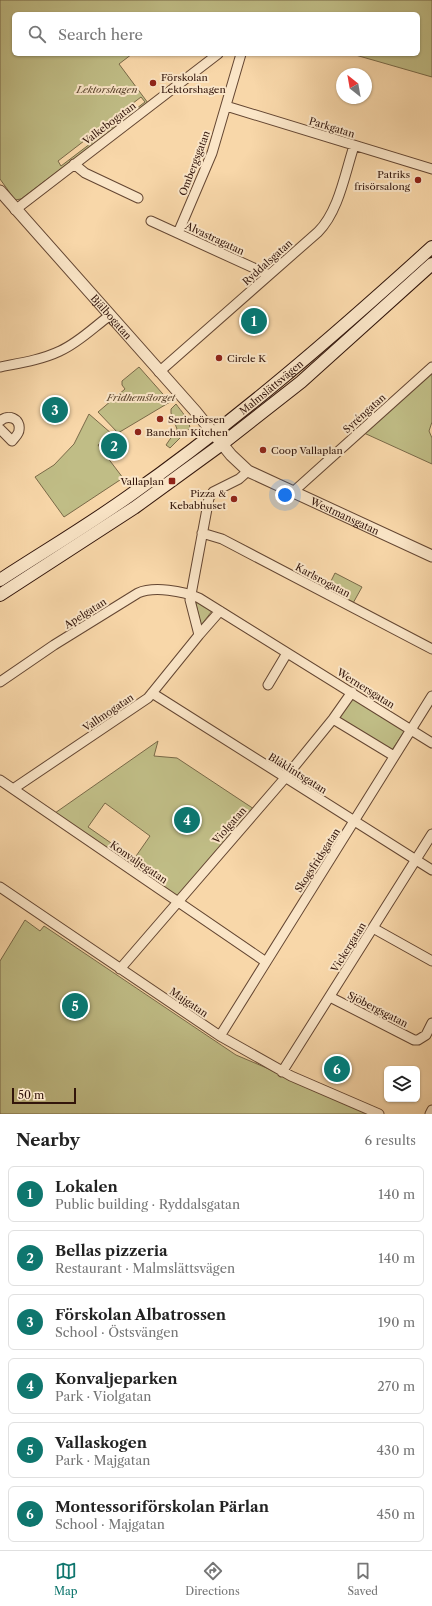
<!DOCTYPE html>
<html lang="en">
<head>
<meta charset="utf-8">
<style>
	:root { --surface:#fff; --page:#f6f6f6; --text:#222; --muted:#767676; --line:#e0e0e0; --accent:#0f766e }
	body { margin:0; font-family:"Libre Caslon Text",serif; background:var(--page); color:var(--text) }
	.controls { position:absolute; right:12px; bottom:12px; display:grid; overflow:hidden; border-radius:6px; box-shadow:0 1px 3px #0004 }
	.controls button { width:36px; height:36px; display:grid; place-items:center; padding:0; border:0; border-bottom:1px solid var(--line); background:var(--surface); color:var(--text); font:20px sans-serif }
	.compass { position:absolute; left:336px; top:68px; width:36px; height:36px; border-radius:50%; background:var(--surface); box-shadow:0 1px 3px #0004; rotate:329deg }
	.scale { position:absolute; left:12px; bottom:10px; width:64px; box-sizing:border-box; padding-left:4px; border:2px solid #32150b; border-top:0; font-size:11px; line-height:14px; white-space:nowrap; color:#32150b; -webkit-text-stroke:3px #fae5c7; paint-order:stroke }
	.you { position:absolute; left:285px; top:495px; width:14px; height:14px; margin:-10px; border:3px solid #fff; border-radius:50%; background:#1a73e8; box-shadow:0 0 0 6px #1a73e833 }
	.badge { display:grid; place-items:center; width:26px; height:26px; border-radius:50%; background:var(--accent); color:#fff; font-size:13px; font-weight:700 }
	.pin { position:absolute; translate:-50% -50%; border:2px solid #fff; box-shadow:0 1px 4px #0006 }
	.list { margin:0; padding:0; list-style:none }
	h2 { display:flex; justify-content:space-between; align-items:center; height:52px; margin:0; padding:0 16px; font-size:17px }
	h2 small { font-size:13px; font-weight:400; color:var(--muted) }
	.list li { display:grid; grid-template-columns:26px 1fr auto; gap:12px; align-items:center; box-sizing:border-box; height:56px; margin:0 8px 8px; padding:0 8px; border:1px solid var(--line); border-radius:6px }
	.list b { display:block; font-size:15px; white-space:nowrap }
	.list p { margin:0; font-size:13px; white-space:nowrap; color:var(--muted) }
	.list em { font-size:13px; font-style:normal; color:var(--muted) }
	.icon { flex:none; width:22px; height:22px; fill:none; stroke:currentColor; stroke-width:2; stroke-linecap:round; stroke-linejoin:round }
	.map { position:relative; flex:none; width:432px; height:1114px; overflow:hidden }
	.search { position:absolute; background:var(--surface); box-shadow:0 1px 3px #0004; left:12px; right:12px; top:12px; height:44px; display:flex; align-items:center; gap:10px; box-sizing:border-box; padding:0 14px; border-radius:6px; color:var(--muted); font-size:15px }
	.sheet { height:436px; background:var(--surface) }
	nav { display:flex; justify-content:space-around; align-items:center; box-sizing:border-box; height:56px; border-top:1px solid var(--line); background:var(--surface); font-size:11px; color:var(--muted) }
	nav a { display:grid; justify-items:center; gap:2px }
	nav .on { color:var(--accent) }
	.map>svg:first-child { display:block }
	.green { fill:#c0bd86; stroke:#796948; fill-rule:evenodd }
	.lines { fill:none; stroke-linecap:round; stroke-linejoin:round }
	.minor-casing { stroke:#644632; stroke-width:11 }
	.tertiary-casing { stroke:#644632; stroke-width:13 }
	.secondary-casing { stroke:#32150b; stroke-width:14 }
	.minor { stroke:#fae5c7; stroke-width:9 }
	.tertiary { stroke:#fae5c7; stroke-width:11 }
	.secondary { stroke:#fae5c7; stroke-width:12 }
	.poi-dot { fill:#8f2418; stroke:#fae5c7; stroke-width:1.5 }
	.labels { text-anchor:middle; stroke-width:4; stroke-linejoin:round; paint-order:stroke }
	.poi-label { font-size:10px; fill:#32150b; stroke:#fae5c7; text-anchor:start }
	.park-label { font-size:10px; font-style:italic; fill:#5d4730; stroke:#fae5c7 }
	.street-label { font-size:10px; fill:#32150b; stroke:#fae5c7 }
</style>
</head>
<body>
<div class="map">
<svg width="432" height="1114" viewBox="0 0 432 1114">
	<rect width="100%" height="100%" fill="#f8d7a9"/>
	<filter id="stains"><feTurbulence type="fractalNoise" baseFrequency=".005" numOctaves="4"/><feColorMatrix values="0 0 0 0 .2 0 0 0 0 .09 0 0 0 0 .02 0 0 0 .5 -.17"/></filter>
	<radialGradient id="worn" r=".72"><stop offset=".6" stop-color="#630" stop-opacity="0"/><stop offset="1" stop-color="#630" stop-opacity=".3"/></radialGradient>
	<path class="green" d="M0,0h432v77l-80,-23h66v-40h-404v40h118l-13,10 29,39 -127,96 -6,1 -15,-21zM141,97l4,5 -84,64 -3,-5z
		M139,367l31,35 -52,31 -20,-21 27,-23 -3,-4v-4z
		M432,373v49l-3,9 3,7v26l-68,-31z
		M176,404c5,7 13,15 14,24l-20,20 -4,-3 11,-16 -6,-16v-4z
		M89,414l23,20 -14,11 25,33 -59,39 -29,-40 19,-12 20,-21z
		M335,573l27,14 -10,18 -26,-14z
		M195,600l17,11 -11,14z
		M352,697l53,33 -13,20 -55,-32z
		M158,741l-4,15 23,2 77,51 -77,89 -122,-85zM105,803l45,33 -16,23 -46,-32z
		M25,920l15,11 4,-5 192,129 139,59h-375v-153z"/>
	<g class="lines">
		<g class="minor-casing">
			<path id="minor" d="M226,106l206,63
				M74,164l11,9 53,25
				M15,210l203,-156
				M151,221l118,54
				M178,233l34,-80 29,-99
				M0,367c20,-4 41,-7 60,-16 18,-8 33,-23 49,-35
				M159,372l159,-140c21,-21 27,-59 36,-86
				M0,421c8,-7 21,-3 19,9 0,4 -4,7 -7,11l-12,-12
				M293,492l139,-125
				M202,533l20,6 210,110
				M199,635l21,-24
				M0,682l54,-37 84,-52c16,-7 45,-2 61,5l233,145
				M268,685l19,-32
				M152,693l280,177
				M333,719l61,37
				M0,780l266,182
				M13,789l135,-91 51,-63 -9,-35 19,-102 4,-6 26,-13 9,-8
				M0,887l220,149 71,40 88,38
				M373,928l59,33
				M120,969l165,-191 48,-59 19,-27
				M330,997l84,43h4l8,-5 6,-12
				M220,1036l212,-340
				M282,1072l150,-238
				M430,1114l2,-4"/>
		</g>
		<g class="tertiary-casing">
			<g id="tertiary">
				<path id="s1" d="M0,191l196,221 35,43 17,16 184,85"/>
			</g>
		</g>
		<g class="secondary-casing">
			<g id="secondary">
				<path id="s2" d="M0,580c43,-28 87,-54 129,-84 107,-75 206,-161 303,-249"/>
				<path d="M0,595l134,-87 88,-64 79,-62 131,-118"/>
			</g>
		</g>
		<use href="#minor" class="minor"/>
		<use href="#tertiary" class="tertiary"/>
		<use href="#secondary" class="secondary"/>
	</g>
	<g class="poi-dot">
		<circle cx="153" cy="83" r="4"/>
		<circle cx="418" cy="180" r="4"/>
		<circle cx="219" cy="358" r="4"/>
		<circle cx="160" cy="419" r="4"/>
		<circle cx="138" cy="432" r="4"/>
		<circle cx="263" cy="450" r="4"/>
		<rect x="168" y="477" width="8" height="8" rx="2"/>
		<circle cx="234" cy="499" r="4"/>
	</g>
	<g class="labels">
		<g class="poi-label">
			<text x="161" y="81">Förskolan<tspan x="161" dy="12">Lektorshagen</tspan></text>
			<text x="410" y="178" text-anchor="end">Patriks<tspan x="410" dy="12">frisörsalong</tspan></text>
			<text x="227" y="362">Circle K</text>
			<text x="168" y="423">Seriebörsen</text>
			<text x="146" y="436">Banchan Kitchen</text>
			<text x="271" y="454">Coop Vallaplan</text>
			<text x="164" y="485" text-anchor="end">Vallaplan</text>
			<text x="226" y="497" text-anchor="end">Pizza &amp;<tspan x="226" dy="12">Kebabhuset</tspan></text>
		</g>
		<g class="park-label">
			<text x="107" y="93">Lektorshagen</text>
			<text x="141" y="401">Fridhemstorget</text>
		</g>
		<g class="street-label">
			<text transform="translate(109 123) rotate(-37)" y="4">Valkebogatan</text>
			<text transform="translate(332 127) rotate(17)" y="4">Parkgatan</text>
			<text transform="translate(194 163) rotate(-69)" y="4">Ombergsgatan</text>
			<text transform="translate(215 238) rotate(25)" y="4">Alvastragatan</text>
			<text transform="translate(267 262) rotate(-42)" y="4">Ryddalsgatan</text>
			<text dy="4" stroke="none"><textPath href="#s1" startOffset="168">Bjälbogatan</textPath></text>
			<text dy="4" stroke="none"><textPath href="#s2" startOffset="333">Malmslättsvägen</textPath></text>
			<text transform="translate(364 413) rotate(-42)" y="4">Syréngatan</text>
			<text dy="4" stroke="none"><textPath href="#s1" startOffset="481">Westmansgatan</textPath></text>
			<text transform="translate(323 580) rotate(28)" y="4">Karlsrogatan</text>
			<text transform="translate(85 613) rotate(-32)" y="4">Apelgatan</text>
			<text transform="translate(366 688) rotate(32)" y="4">Wernersgatan</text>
			<text transform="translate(108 712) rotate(-34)" y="4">Vallmogatan</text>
			<text transform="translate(298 773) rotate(32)" y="4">Blåklintsgatan</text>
			<text transform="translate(229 825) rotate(-49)" y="4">Violgatan</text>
			<text transform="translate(317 860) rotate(-57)" y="4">Skogsfridsgatan</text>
			<text transform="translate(139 862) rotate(34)" y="4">Konvaljegatan</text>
			<text transform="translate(348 947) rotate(-58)" y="4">Vickergatan</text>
			<text transform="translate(189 1002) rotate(34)" y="4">Majgatan</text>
			<text transform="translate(378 1009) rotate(27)" y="4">Sjöbergsgatan</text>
		</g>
	</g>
	<rect width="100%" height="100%" filter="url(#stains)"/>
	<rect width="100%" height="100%" fill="url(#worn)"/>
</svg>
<div class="controls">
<button><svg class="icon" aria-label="layers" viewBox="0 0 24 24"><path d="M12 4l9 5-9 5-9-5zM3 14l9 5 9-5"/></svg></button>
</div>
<svg class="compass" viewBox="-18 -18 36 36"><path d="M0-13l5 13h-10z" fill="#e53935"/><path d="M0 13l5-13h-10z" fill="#767676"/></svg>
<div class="scale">50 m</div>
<div class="you"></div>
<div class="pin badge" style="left:254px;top:321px">1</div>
<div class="pin badge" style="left:114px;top:446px">2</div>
<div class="pin badge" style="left:55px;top:410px">3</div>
<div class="pin badge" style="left:187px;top:820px">4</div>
<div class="pin badge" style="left:75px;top:1006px">5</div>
<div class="pin badge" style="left:337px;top:1069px">6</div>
<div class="search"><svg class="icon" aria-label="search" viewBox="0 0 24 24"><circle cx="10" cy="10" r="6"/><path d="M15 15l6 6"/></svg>Search here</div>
</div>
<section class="sheet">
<h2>Nearby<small>6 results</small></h2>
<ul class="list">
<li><span class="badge">1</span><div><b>Lokalen</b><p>Public building · Ryddalsgatan</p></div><em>140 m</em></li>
<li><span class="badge">2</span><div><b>Bellas pizzeria</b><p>Restaurant · Malmslättsvägen</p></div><em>140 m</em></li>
<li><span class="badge">3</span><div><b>Förskolan Albatrossen</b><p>School · Östsvängen</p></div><em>190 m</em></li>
<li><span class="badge">4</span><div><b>Konvaljeparken</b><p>Park · Violgatan</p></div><em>270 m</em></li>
<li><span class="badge">5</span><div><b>Vallaskogen</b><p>Park · Majgatan</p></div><em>430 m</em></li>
<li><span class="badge">6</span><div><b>Montessoriförskolan Pärlan</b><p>School · Majgatan</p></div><em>450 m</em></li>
</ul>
</section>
<nav>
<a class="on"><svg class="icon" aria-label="map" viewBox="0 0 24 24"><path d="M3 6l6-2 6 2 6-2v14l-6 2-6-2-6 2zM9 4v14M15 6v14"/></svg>Map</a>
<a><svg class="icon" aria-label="directions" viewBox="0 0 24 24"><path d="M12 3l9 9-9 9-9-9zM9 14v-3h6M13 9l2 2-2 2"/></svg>Directions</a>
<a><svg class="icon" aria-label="saved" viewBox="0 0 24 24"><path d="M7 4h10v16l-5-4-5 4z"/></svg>Saved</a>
</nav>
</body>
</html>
